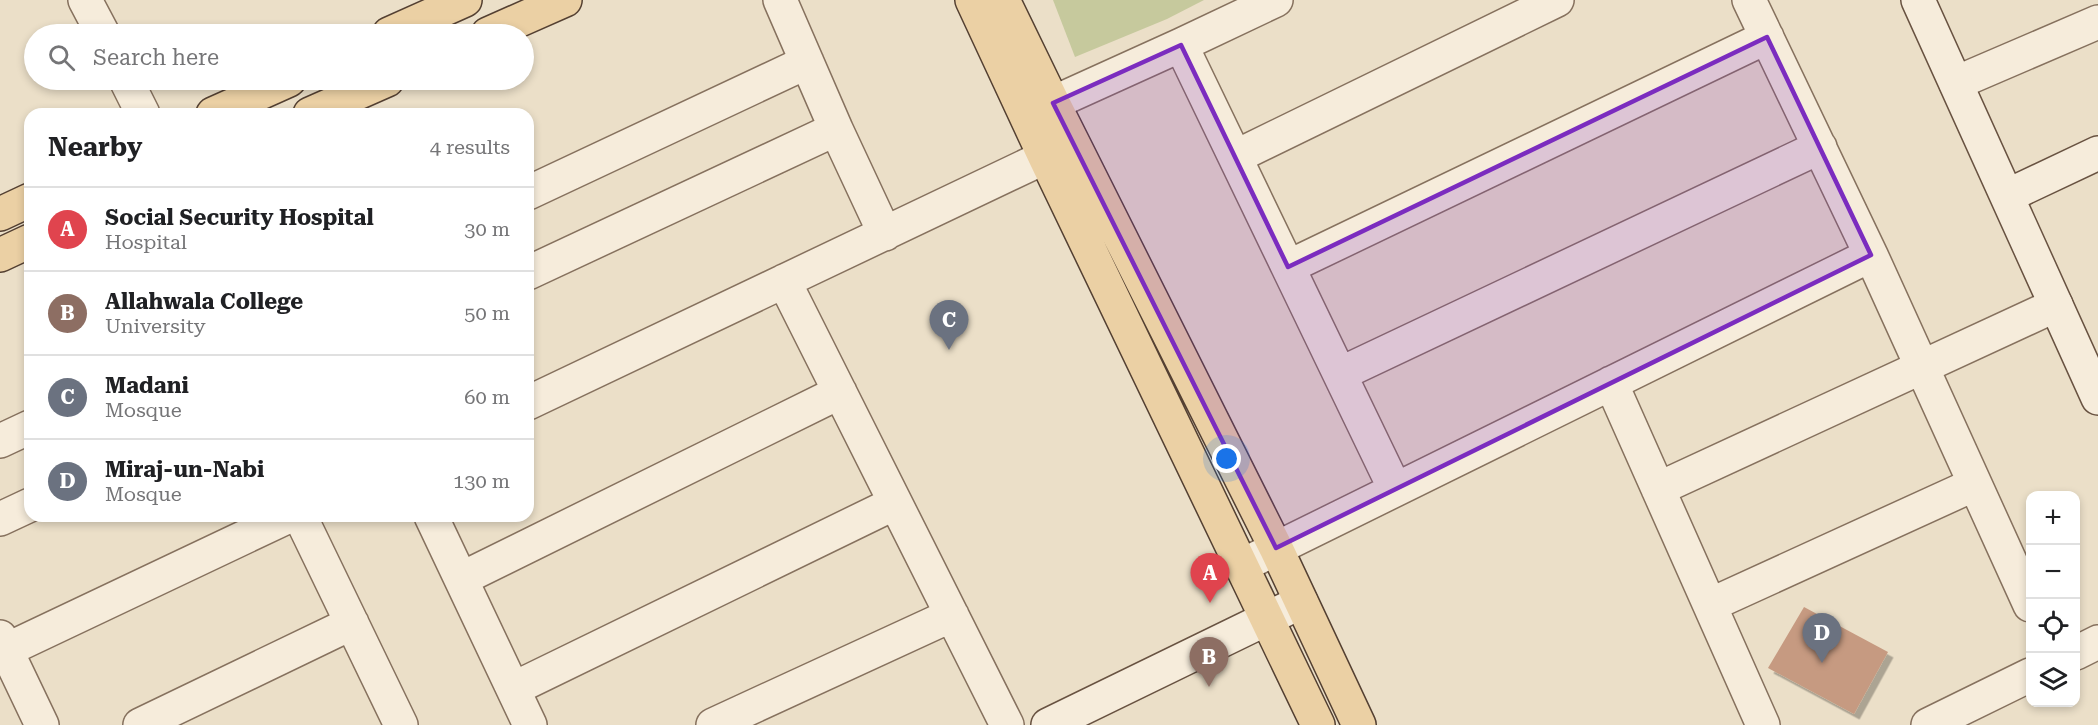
<!DOCTYPE html>
<html lang="en">
<head>
<meta charset="utf-8">
<style>
	:root { --surface:#fff; --page:#f6f6f6; --text:#202124; --muted:#757577; --line:#e0e0e0; --accent:#903339 }
	body { margin:0; font-family:"Roboto Serif",serif; background:var(--page); color:var(--text) }
	.controls { position:absolute; right:18px; bottom:18px; display:grid; overflow:hidden; border-radius:12px; box-shadow:0 3px 9px #0003 }
	.controls button { width:54px; height:54px; display:grid; place-items:center; padding:0; border:0; border-bottom:2px solid var(--line); background:var(--surface); color:var(--text); font:30px sans-serif }
	.you { position:absolute; left:1227px; top:459px; width:21px; height:21px; margin:-15px; border:4px solid #fff; border-radius:50%; background:#1a73e8; box-shadow:0 0 0 9px #1a73e833 }
	.badge { display:grid; place-items:center; width:39px; height:39px; border-radius:50%; background:var(--accent); color:#fff; font-size:20px; font-weight:700 }
	.pin { position:absolute; translate:-50% -50px; filter:drop-shadow(0 2px 3px #0008) }
	.pin::after { content:''; position:absolute; top:32px; width:21px; height:18px; background:inherit; clip-path:polygon(0 0,100% 0,50% 100%) }
	.list { margin:0; padding:0; list-style:none }
	h2 { display:flex; justify-content:space-between; align-items:center; height:78px; margin:0; padding:0 24px; font-size:26px }
	h2 small { font-size:20px; font-weight:400; color:var(--muted) }
	.list li { display:grid; grid-template-columns:39px 1fr auto; gap:18px; align-items:center; box-sizing:border-box; height:84px; padding:0 24px; border-top:2px solid var(--line) }
	.list b { display:block; font-size:22px; white-space:nowrap }
	.list p { margin:0; font-size:20px; white-space:nowrap; color:var(--muted) }
	.list em { font-size:20px; font-style:normal; color:var(--muted) }
	.icon { flex:none; width:33px; height:33px; fill:none; stroke:currentColor; stroke-width:2; stroke-linecap:round; stroke-linejoin:round }
	.map { position:relative; flex:none; width:2098px; height:725px; overflow:hidden }
	.search { position:absolute; background:var(--surface); box-shadow:0 3px 9px #0003; left:24px; top:24px; width:510px; height:66px; display:flex; align-items:center; gap:15px; box-sizing:border-box; padding:0 21px; border-radius:33px; color:var(--muted); font-size:22px }
	.panel { position:absolute; background:var(--surface); box-shadow:0 3px 9px #0003; left:24px; top:108px; width:510px; height:414px; border-radius:18px }
	.map>svg:first-child { display:block }
	.green { fill:#c6c99d }
	.building { fill:#c69a81; filter:url(#shadow) }
	.lines { fill:none; stroke-linecap:round; stroke-linejoin:round }
	.street-casing { stroke:#86715e; stroke-width:36 }
	.secondary-casing { stroke:#685241; stroke-width:36 }
	.primary-casing { stroke:#544032; stroke-width:36 }
	.street { stroke:#f6ecdb; stroke-width:33 }
	.secondary { stroke:#f6ecdb; stroke-width:33 }
	.primary { stroke:#ebd0a4; stroke-width:33 }
	.marked { fill:#7b2cbf; fill-opacity:0.2; stroke:#7b2cbf; stroke-width:4.5; stroke-linejoin:round }
</style>
</head>
<body>
<div class="map">
<svg width="2098" height="725" viewBox="0 0 2098 725">
	<defs>
		<filter id="shadow"><feDropShadow dx="5.5" dy="5.5" stdDeviation="0" flood-color="#0004"/></filter>
	</defs>
	<rect width="100%" height="100%" fill="#ebdfc8"/>
	<path class="green" d="M1053,0h151l-37,19 -92,38z"/>
	<path class="building" d="M1804,607l84,45 -34,62 -86,-46z"/>
	<g class="lines">
		<g class="street-casing">
			<path id="street" d="M85,0l18,34
				M780,0l56,129
				M1181,45l214,444
				M126,80l17,34
				M1956,83l142,-61
				M1053,103l128,-58 95,-45
				M1235,157l322,-157
				M528,193l279,-131
				M1871,255l159,350
				M1288,267l479,-230
				M528,273l308,-144 49,105
				M784,281l223,444
				M1340,374l480,-227
				M1611,383l152,342
				M528,403l517,-246
				M0,441l30,-14
				M1658,489l398,-184
				M300,516l101,209
				M431,516l99,209
				M0,519l30,-14
				M1241,566l630,-311 -122,-255
				M461,579l379,-187
				M1710,605l265,-121
				M0,637l42,88
				M0,653l289,-137
				M2076,653l22,-11
				M513,689l382,-186
				M140,725l212,-102
				M713,725l239,-110
				M1928,725l102,-50"/>
		</g>
		<g class="secondary-casing">
			<path id="secondary" d="M1918,0l180,398
				M2007,196l91,-43
				M1048,725l253,-123"/>
		</g>
		<g class="primary-casing">
			<path id="primary" d="M972,0l73,157 273,568
				M1003,0l50,103 223,445 83,177
				M389,34l76,-34
				M488,34l77,-34
				M213,114l76,-34
				M310,114l77,-34
				M0,214l30,-14
				M0,255l30,-14"/>
		</g>
		<use href="#street" class="street"/>
		<use href="#secondary" class="secondary"/>
		<use href="#primary" class="primary"/>
	</g>
	<path class="marked" d="M1767,37l104,218 -595,293 -223,-445 128,-58 107,222z"/>
</svg>
<div class="controls">
<button>+</button>
<button>−</button>
<button><svg class="icon" aria-label="locate" viewBox="0 0 24 24"><circle cx="12" cy="12" r="6"/><path d="M12 2v4M12 18v4M2 12h4M18 12h4"/></svg></button>
<button><svg class="icon" aria-label="layers" viewBox="0 0 24 24"><path d="M12 4l9 5-9 5-9-5zM3 14l9 5 9-5"/></svg></button>
</div>
<div class="you"></div>
<div class="pin badge" style="left:1210px;top:603px;background:#e0444e">A</div>
<div class="pin badge" style="left:1209px;top:687px;background:#8d6e63">B</div>
<div class="pin badge" style="left:949px;top:350px;background:#6b7280">C</div>
<div class="pin badge" style="left:1822px;top:663px;background:#6b7280">D</div>
<div class="search"><svg class="icon" aria-label="search" viewBox="0 0 24 24"><circle cx="10" cy="10" r="6"/><path d="M15 15l6 6"/></svg>Search here</div>
<section class="panel">
<h2>Nearby<small>4 results</small></h2>
<ul class="list">
<li><span class="badge" style="background:#e0444e">A</span><div><b>Social Security Hospital</b><p>Hospital</p></div><em>30 m</em></li>
<li><span class="badge" style="background:#8d6e63">B</span><div><b>Allahwala College</b><p>University</p></div><em>50 m</em></li>
<li><span class="badge" style="background:#6b7280">C</span><div><b>Madani</b><p>Mosque</p></div><em>60 m</em></li>
<li><span class="badge" style="background:#6b7280">D</span><div><b>Miraj-un-Nabi</b><p>Mosque</p></div><em>130 m</em></li>
</ul>
</section>
</div>
</body>
</html>
